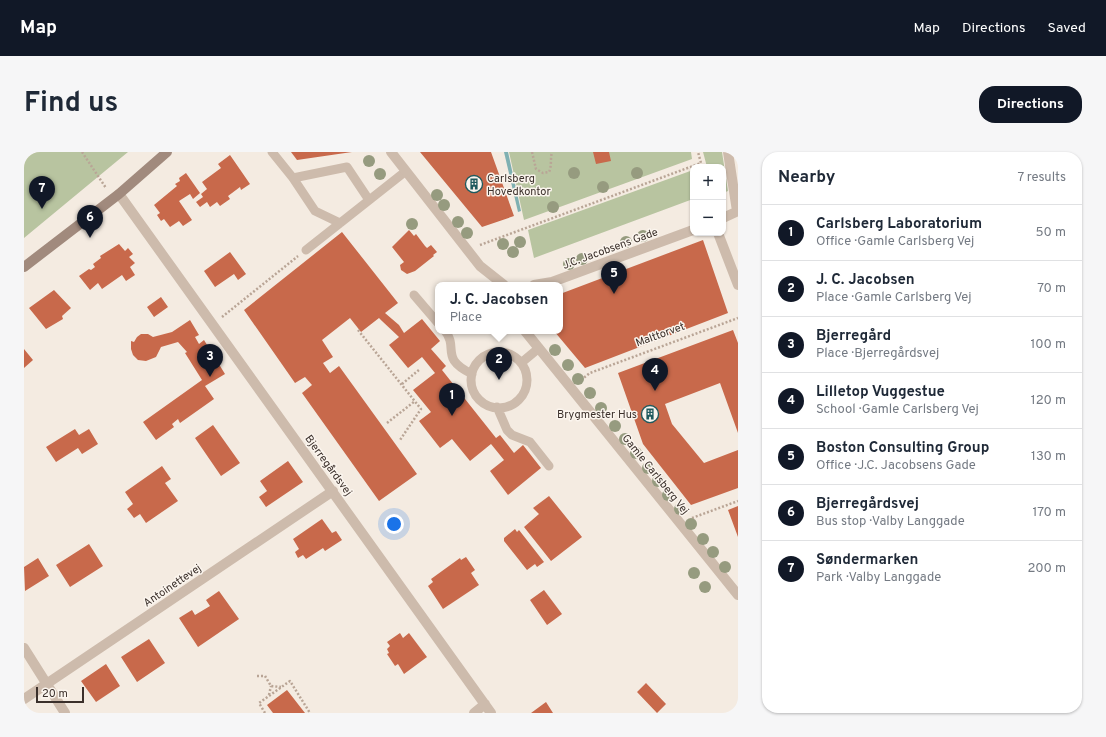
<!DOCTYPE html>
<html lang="en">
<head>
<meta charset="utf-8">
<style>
	:root { --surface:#fff; --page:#f6f6f7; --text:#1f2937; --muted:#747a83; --line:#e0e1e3; --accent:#111827 }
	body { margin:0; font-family:Overpass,sans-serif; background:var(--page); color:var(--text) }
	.controls { position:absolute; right:12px; top:12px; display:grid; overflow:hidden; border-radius:8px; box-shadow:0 1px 3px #0004 }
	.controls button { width:36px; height:36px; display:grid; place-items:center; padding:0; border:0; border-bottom:1px solid var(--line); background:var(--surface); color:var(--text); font:20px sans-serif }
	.scale { position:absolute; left:12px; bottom:10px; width:48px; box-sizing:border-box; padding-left:4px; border:2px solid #3b302b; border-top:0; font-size:11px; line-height:14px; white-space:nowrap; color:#3b302b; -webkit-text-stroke:3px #fbf5ee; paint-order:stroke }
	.you { position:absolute; left:370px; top:372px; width:14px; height:14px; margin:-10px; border:3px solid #fff; border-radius:50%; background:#1a73e8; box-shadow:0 0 0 6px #1a73e833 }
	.badge { display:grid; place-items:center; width:26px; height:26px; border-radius:50%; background:var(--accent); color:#fff; font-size:13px; font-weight:700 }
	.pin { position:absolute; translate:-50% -33px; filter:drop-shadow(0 1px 2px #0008) }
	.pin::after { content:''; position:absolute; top:21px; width:14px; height:12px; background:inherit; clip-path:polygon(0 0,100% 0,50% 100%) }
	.popup { position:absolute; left:411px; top:130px; width:128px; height:52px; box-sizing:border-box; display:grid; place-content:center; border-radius:8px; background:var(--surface); filter:drop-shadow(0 1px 3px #0005); font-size:13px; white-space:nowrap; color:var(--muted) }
	.popup b { font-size:15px; color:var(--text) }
	.popup::after { content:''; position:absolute; left:50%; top:100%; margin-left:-8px; border:8px solid transparent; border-top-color:var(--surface) }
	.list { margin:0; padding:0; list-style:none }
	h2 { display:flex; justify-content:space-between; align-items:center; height:52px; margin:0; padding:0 16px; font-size:17px }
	h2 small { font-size:13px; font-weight:400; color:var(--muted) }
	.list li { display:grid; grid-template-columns:26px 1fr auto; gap:12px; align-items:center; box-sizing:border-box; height:56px; padding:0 16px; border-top:1px solid var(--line) }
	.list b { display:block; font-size:15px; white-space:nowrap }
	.list p { margin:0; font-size:13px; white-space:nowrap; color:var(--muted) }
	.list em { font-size:13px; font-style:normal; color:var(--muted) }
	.map { position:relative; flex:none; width:714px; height:561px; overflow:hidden; border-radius:16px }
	header { display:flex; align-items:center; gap:24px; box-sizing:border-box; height:56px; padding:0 20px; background:var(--accent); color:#fff }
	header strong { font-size:19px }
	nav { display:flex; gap:22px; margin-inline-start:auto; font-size:14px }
	.intro { display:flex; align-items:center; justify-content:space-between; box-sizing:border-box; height:96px; padding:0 24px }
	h1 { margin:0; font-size:28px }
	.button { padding:10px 18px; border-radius:16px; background:var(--accent); color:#fff; font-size:14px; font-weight:700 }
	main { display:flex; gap:24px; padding:0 24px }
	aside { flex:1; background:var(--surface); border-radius:16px; box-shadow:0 1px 3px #0004 }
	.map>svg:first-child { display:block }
	.green { fill:#b8c4a0 }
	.water { fill:#7fb0b2 }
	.building { fill:#c8694b }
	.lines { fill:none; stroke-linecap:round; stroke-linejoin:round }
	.path { stroke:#b9a596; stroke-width:2.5; stroke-dasharray:2 2; stroke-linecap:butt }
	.lane { stroke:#cdbbac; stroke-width:9 }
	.street { stroke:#cdbbac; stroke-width:10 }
	.secondary { stroke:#a18a7d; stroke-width:10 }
	.tree { fill:#969b7f }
	.labels { text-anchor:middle; stroke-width:3; stroke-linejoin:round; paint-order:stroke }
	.poi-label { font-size:11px; fill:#3b302b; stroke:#fbf5ee; text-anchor:start }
	.street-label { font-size:11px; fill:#3b302b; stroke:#fbf5ee }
</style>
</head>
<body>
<header>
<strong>Map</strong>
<nav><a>Map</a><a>Directions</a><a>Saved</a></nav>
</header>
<div class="intro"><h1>Find us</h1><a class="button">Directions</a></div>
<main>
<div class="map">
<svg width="714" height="561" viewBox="0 0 714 561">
	<rect width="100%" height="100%" fill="#f4ebe1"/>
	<path class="green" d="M0,0h104l-104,86z
		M485,0h182l1,7 -168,61z
		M679,0h19l6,39 -5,2v-26h-16z
		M669,18v29l-159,59 -6,-28z"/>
	<path class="water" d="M480,0h4l13,59 -3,1z"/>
	<path class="building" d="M267,0h61l-55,8z
		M396,0h71l23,64 -32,11z
		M569,0h16l2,9 -15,3z
		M206,3l20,29 -9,6 -1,-3 -12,9 2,3 -10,7 -3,-4 -7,5 -3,-5 -7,5 -4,-5 7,-5 -2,-3 6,-5 -5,-7 19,-14 -3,-4z
		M162,21l14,20 -7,6 -3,-5 -11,7 13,19 -9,6 -4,-5 -9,6 -6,-8 -3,2 -4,-6 3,-2 -6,-8 23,-19 -2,-2 5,-3 -1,-3z
		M385,78l5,6 2,-2 9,12 2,2 4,-3 6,7 -4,3 1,1 -19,15 -8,3 -6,-4 -1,-5 4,-3 -12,-15z
		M318,80l56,71 -13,10 14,12 5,8 18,-14 18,22 -9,8 15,17 -4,4 54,68 4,-3 14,18 9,-8 18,23 -33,27 -18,-24 14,-11 -13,-16 -21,17 -18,-22 -12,9 -21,-27 12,-9 -18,-22 22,-17 -13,-16 -14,11 -19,-23 10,-8 -17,-16 -3,-3 -18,14 -11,-14 -28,22 11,17 -10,6 7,10 9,-7 78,108 -38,27 -77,-108 10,-8 -7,-8 -10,6 -51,-73z
		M679,88l25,73 -143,55 -31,-37h6v-37z
		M95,92l6,7 3,-3 5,6 -4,3 6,6 -5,4 5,8 -9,6 -4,-6 -20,14 -4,-6 -8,7 -11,-14 10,-7 2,1 4,-3 -2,-3 8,-6 -1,-2z
		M206,100l16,22 -8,6 -4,-6 -19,13 -11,-16z
		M30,138l17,18 -9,8 1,3 -17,10 -17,-21z
		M137,145l7,10 -14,10 -7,-10z
		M166,168l9,15 -4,2 4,7 5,-4 21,34 -20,12 9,13 -34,24 -2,-4 -6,5 2,3 -18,13 -13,-18 59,-42 -17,-27 2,-1 -9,-10 -17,5 -5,10 -10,4 -8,-1 -5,-5 -2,-6v-8l3,1 3,-5 4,-3h7l5,3 19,-5z
		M709,178l5,13v90l-18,-50 -55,21 7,20 32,39 34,-13v38l-47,17 -48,-61 -25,-71z
		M0,197l9,11 -9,8z
		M189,273l27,38 -19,13 -26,-38z
		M51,277l4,6 10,-6 9,15 -16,10 -4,-6 -22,14 -10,-15z
		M264,309l15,21 -37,25 -7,-10 8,-6 -7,-10z
		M138,314l9,13 -6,4 13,18 -32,22 -6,-9 -6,4 -7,-9 6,-5 -8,-12z
		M525,344l33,41 -31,24 -27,-34 15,-13 -6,-6z
		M714,354v31l-10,-27z
		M298,367l10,14 4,-2 6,9 -17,11 -2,-3 -17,11 -3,-4 -5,3 -3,-6 4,-3 -6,-10z
		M491,377l2,3 2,-2 25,32 -7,5 -2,-3 -8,6 -23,-29v-3z
		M65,392l14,22 -33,21 -14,-22z
		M442,405l9,13 -4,3 8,12 -36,24 -15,-23 5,-4 -2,-3 29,-21 1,2z
		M14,406l11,18 -24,15 -1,-24z
		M520,438l18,24 -15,11 -17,-25z
		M195,439l20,28 -41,28 -19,-29 13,-8 3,5 15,-9 -4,-6z
		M376,481l3,5 6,-5 18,24 -23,17 -6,-10 -3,2 -8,-12 2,-1 -2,-4 3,-3 -3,-4z
		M125,487l16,24 -28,19 -16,-25z
		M82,512l14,22 -24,16 -15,-21z
		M622,531l20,21 -9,9 -20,-21z
		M263,538l18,23h-32l-6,-8z
		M522,550l7,11h-22z"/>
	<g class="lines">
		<path class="path" d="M58,0l24,36
			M508,0l4,17 7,4 6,-1c3,-6 1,-13 3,-20
			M456,93l221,-82 -3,-11
			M198,165l76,-61
			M334,178l63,79 -21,31
			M557,228l9,-7 148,-55
			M378,232l18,-15
			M363,271l28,-22
			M668,366l46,-17
			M233,524h8l6,10 10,1
			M245,543l2,-9
			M241,561l-6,-10 31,-22 20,32"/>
		<path class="lane" d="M248,0l21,26 22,33 25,12
			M269,26l54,-11 22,33
			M282,98l100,-79
			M390,143l24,28
			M421,179c14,17 -6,27 27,43
			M447 228a28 28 0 1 1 56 0a28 28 0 1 1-56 0Z
			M497,211l18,-15
			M473,255l10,23 5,5 18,7 19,24"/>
		<path class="street" d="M367,0l89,114 24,19
			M704,0l9,59
			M95,42l372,519
			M699,66l15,-7
			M694,81l20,52
			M510,133l18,-3 141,-52
			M501,179l213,264
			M0,496l41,65
			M0,547l309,-208
			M450,561l11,-9"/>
		<path class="secondary" d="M0,115l95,-73 48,-42"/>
	</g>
	<g class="tree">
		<circle cx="345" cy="9" r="6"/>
		<circle cx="550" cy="21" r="6"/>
		<circle cx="613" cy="21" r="6"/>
		<circle cx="356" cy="22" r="6"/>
		<circle cx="579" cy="35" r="6"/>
		<circle cx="413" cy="43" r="6"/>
		<circle cx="420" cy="53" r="6"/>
		<circle cx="529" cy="55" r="6"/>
		<circle cx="434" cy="70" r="6"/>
		<circle cx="388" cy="72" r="6"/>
		<circle cx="443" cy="81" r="6"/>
		<circle cx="619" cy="84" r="6"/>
		<circle cx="496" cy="90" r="6"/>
		<circle cx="602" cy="90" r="6"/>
		<circle cx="479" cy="92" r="6"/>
		<circle cx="489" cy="100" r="6"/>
		<circle cx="558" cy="107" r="6"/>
		<circle cx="545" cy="112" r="6"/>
		<circle cx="531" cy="198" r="6"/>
		<circle cx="544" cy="213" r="6"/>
		<circle cx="554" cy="227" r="6"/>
		<circle cx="566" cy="241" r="6"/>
		<circle cx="577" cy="256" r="6"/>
		<circle cx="591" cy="274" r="6"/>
		<circle cx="601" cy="287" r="6"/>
		<circle cx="612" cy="301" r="6"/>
		<circle cx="624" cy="316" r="6"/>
		<circle cx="634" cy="329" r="6"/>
		<circle cx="644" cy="343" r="6"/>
		<circle cx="656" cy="357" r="6"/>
		<circle cx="667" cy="372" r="6"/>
		<circle cx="679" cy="387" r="6"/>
		<circle cx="689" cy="400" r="6"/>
		<circle cx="701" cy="415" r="6"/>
		<circle cx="670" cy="421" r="6"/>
		<circle cx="681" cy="435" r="6"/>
	</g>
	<defs>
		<g id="building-ring" transform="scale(0.9)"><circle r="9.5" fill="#fbf5ee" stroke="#1f5a5e" stroke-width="1.5"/><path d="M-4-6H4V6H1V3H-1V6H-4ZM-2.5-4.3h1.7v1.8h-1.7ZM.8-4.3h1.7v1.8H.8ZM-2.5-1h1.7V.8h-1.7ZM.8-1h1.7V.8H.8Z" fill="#1f5a5e"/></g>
	</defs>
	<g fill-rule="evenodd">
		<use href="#building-ring" x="450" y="32"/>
		<use href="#building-ring" x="626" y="262"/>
	</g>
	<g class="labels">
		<g class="poi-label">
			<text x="463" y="30">Carlsberg<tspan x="463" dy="13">Hovedkontor</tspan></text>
			<text x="613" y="266" text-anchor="end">Brygmester Hus</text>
		</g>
		<g class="street-label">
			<text transform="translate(586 96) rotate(-20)" y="4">J.C. Jacobsens Gade</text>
			<text transform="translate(636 182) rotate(-20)" y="4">Malttorvet</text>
			<text transform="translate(305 313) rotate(54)" y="4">Bjerregårdsvej</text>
			<text transform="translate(632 322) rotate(51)" y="4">Gamle Carlsberg Vej</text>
			<text transform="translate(148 433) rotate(-34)" y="4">Antoinettevej</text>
		</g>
	</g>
</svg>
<div class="controls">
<button>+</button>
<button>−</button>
</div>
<div class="scale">20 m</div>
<div class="you"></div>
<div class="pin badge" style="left:428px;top:264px">1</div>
<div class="pin badge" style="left:475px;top:228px">2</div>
<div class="popup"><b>J. C. Jacobsen</b>Place</div>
<div class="pin badge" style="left:186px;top:225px">3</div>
<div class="pin badge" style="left:631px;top:239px">4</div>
<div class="pin badge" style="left:590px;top:142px">5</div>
<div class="pin badge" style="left:66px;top:86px">6</div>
<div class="pin badge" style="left:18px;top:57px">7</div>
</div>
<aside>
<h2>Nearby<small>7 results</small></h2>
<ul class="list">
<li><span class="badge">1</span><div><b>Carlsberg Laboratorium</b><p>Office · Gamle Carlsberg Vej</p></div><em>50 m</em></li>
<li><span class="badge">2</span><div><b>J. C. Jacobsen</b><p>Place · Gamle Carlsberg Vej</p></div><em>70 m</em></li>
<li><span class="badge">3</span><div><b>Bjerregård</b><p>Place · Bjerregårdsvej</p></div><em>100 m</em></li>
<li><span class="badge">4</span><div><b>Lilletop Vuggestue</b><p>School · Gamle Carlsberg Vej</p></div><em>120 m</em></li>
<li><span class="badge">5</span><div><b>Boston Consulting Group</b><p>Office · J.C. Jacobsens Gade</p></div><em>130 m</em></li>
<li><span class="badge">6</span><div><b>Bjerregårdsvej</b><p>Bus stop · Valby Langgade</p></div><em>170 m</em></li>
<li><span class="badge">7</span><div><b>Søndermarken</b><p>Park · Valby Langgade</p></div><em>200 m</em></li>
</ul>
</aside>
</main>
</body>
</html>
